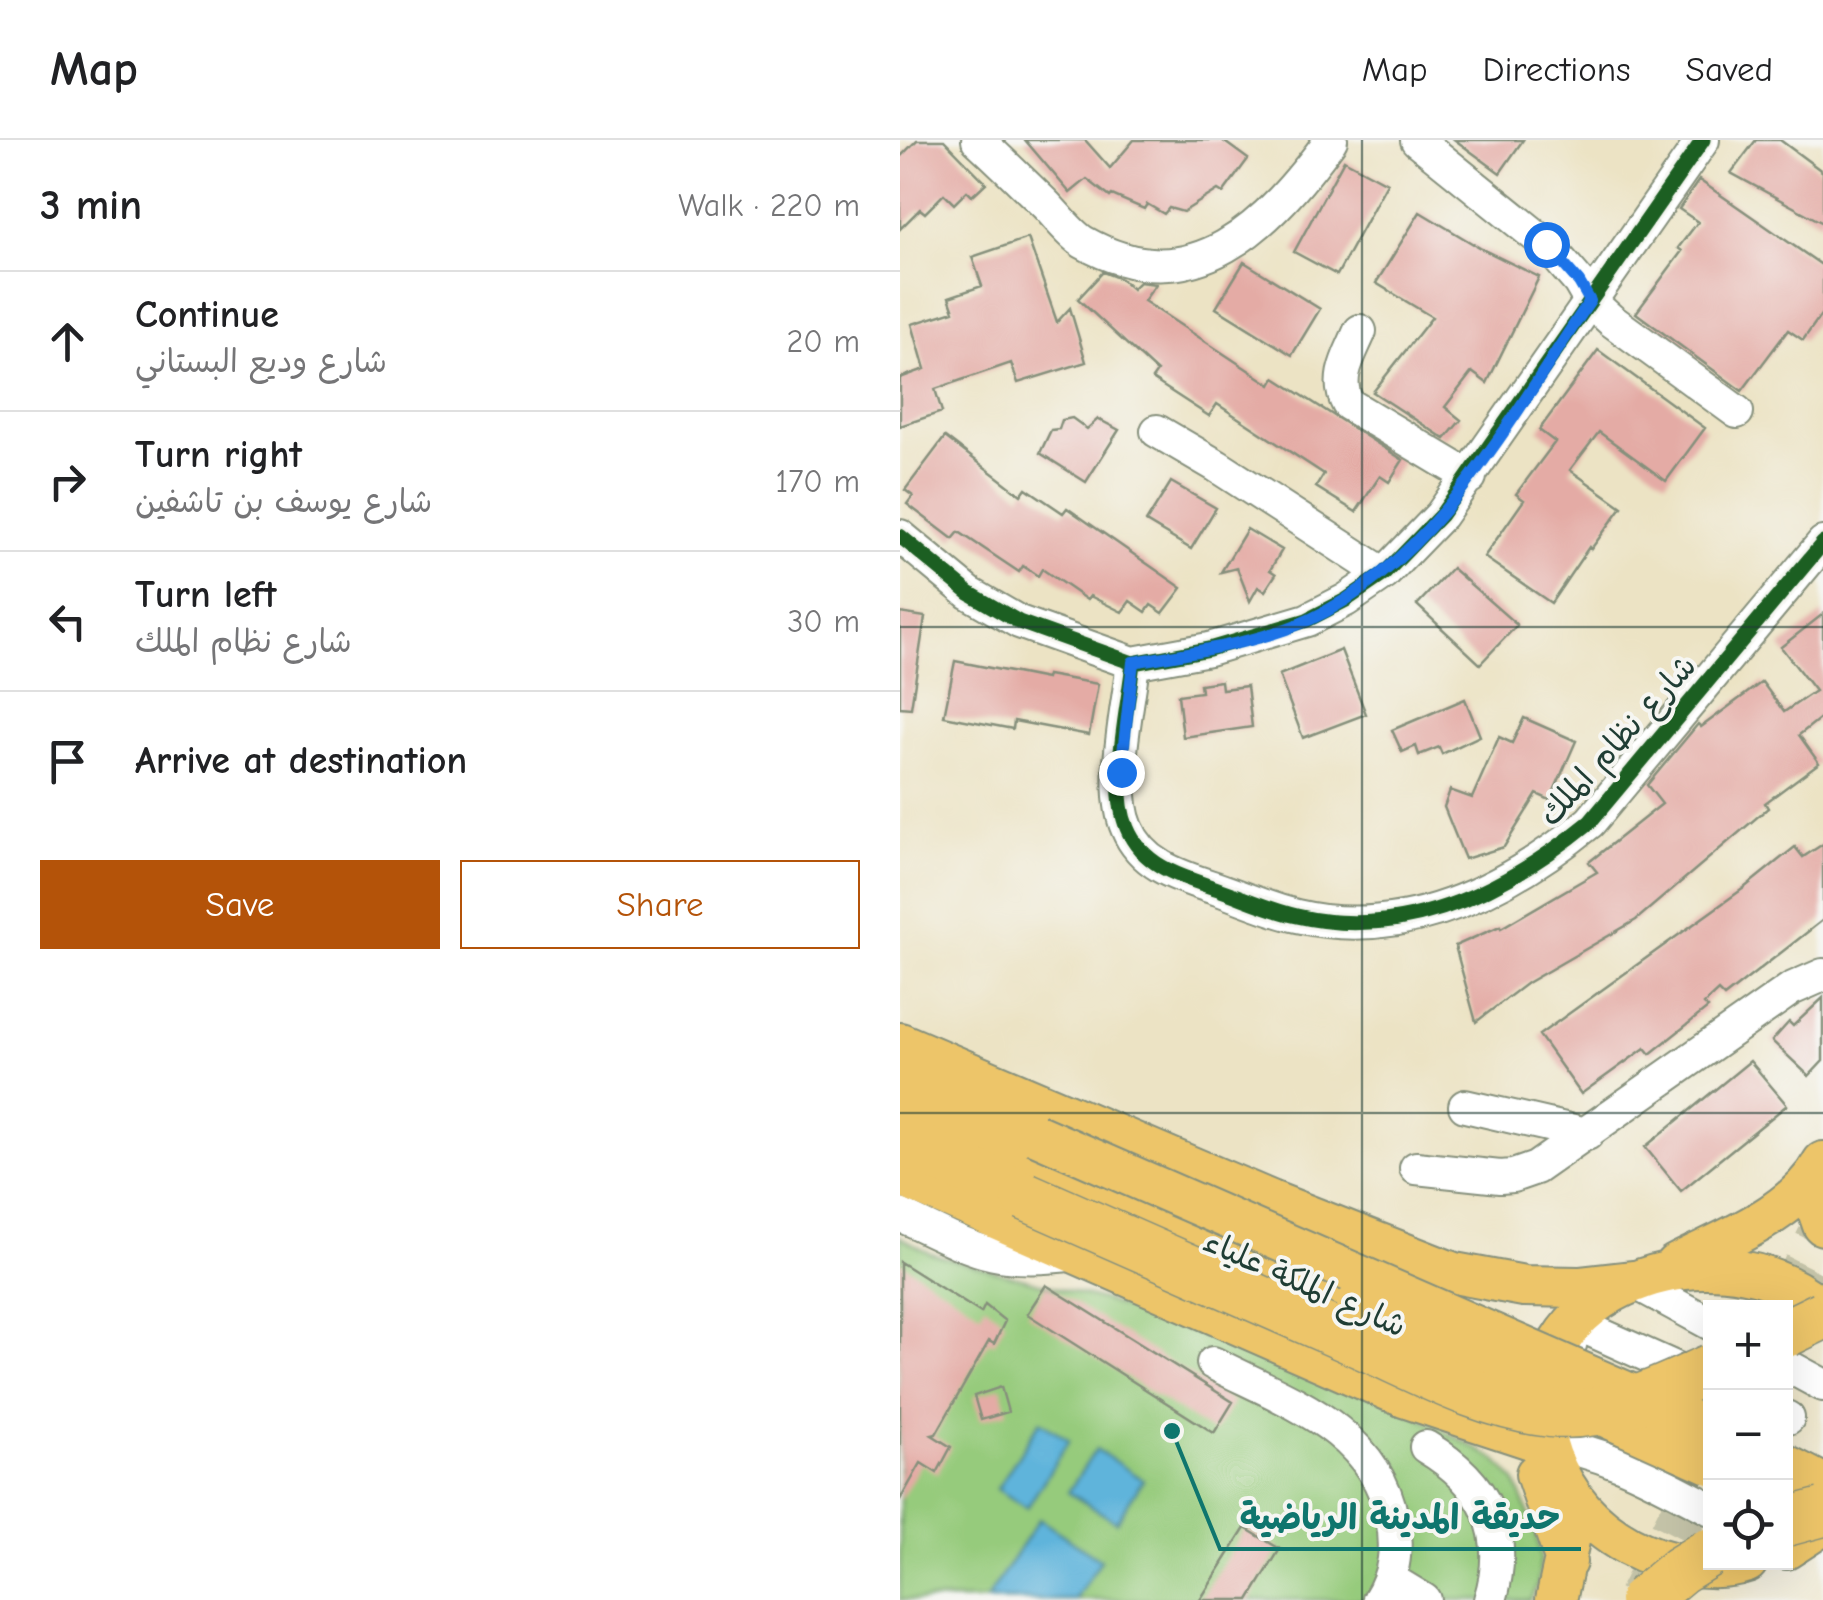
<!DOCTYPE html>
<html lang="en">
<head>
<meta charset="utf-8">
<style>
	:root { --surface:#fff; --page:#f2f2f2; --text:#202124; --muted:#757577; --line:#e0e0e0; --accent:#b45309 }
	body { margin:0; font-family:"Comic Neue","Playpen Sans Arabic",sans-serif; background:var(--page); color:var(--text) }
	.controls { position:absolute; right:30px; bottom:30px; display:grid; overflow:hidden; border-radius:0px; box-shadow:0 10px 40px #0002 }
	.controls button { width:90px; height:90px; display:grid; place-items:center; padding:0; border:0; border-bottom:2px solid var(--line); background:var(--surface); color:var(--text); font:50px sans-serif }
	.stop { position:absolute; width:30px; height:30px; margin:-22px; border:8px solid #1a73e8; border-radius:50%; background:#fff }
	.stop.end { background:#1a73e8; border-color:#fff; box-shadow:0 2px 10px #0008 }
	.list { margin:0; padding:0; list-style:none }
	h2 { display:flex; justify-content:space-between; align-items:center; height:130px; margin:0; padding:0 40px; font-size:42px }
	h2 small { font-size:32px; font-weight:400; color:var(--muted) }
	.list li { display:grid; grid-template-columns:65px 1fr auto; gap:30px; align-items:center; box-sizing:border-box; height:140px; padding:0 40px; border-top:2px solid var(--line) }
	.list b { display:block; font-size:38px; white-space:nowrap }
	.list p { margin:0; font-size:32px; white-space:nowrap; color:var(--muted) }
	.list em { font-size:32px; font-style:normal; color:var(--muted) }
	.actions { display:flex; gap:20px; padding:30px 40px }
	.actions a { flex:1; padding:22px 0; border:2px solid var(--accent); border-radius:0px; text-align:center; font-size:35px; color:var(--accent) }
	.actions .main { background:var(--accent); color:#fff }
	.icon { flex:none; width:55px; height:55px; fill:none; stroke:currentColor; stroke-width:2; stroke-linecap:round; stroke-linejoin:round }
	.map { position:relative; flex:none; width:923px; height:1460px; overflow:hidden }
	header { display:flex; align-items:center; gap:60px; box-sizing:border-box; height:140px; padding:0 50px; background:var(--surface); border-bottom:2px solid var(--line) }
	header strong { font-size:48px }
	nav { display:flex; gap:55px; margin-inline-start:auto; font-size:35px }
	main { display:flex }
	aside { flex:1; background:var(--surface) }
	.map>svg:first-child { display:block }
	.green { fill:#96cb7c; stroke:#5a8458; stroke-width:2.5 }
	.water { fill:#5eb4db; stroke:#3e7888; stroke-width:2.5 }
	.building { fill:#e4aba5 }
	.lines { fill:none; stroke-linecap:round; stroke-linejoin:round }
	.highway-tunnel { stroke:#c3c2a7; stroke-width:48; stroke-dasharray:48 24; stroke-linecap:butt }
	.minor-casing { stroke:#86907c; stroke-width:36 }
	.major-casing { stroke:#86907c; stroke-width:44 }
	.highway-casing { stroke:#86907c; stroke-width:51 }
	.minor { stroke:#fff; stroke-width:32 }
	.major { stroke:#edc569; stroke-width:40 }
	.highway { stroke:#edc569; stroke-width:48 }
	.major-bridge-casing { stroke:#86907c; stroke-width:44; stroke-linecap:butt }
	.highway-bridge-casing { stroke:#86907c; stroke-width:51; stroke-linecap:butt }
	.major-bridge { stroke:#edc569; stroke-width:40 }
	.highway-bridge { stroke:#edc569; stroke-width:48 }
	.cycleway-casing { stroke:#f6f6f2; stroke-width:21 }
	.cycleway { stroke:#1b5e20; stroke-width:15 }
	.route { stroke:#1a73e8; stroke-width:12 }
	.grid { fill:none; stroke:#1f3d34; stroke-width:2.5; stroke-opacity:0.55 }
	.labels { text-anchor:middle; stroke-width:8; stroke-linejoin:round; paint-order:stroke }
	.street-label { font-size:32px; fill:#1f3d34; stroke:#f6f6f2 }
	.leader { fill:none; stroke:#0f766e; stroke-width:4 }
	.callout-dot { fill:#0f766e; stroke:#f6f6f2; stroke-width:4 }
	.callout-label { font-size:35px; text-anchor:middle; font-weight:bold; fill:#0f766e; stroke:#f6f6f2; stroke-width:8; stroke-linejoin:round; paint-order:stroke }
</style>
</head>
<body>
<header>
<strong>Map</strong>
<nav><a>Map</a><a>Directions</a><a>Saved</a></nav>
</header>
<main>
<aside>
<h2>3 min<small>Walk · 220 m</small></h2>
<ul class="list">
<li><svg class="icon" aria-label="ahead" viewBox="0 0 24 24"><path d="M12 20V5M6 11l6-6 6 6"/></svg><div><b>Continue</b><p>شارع وديع البستاني</p></div><em>20 m</em></li>
<li><svg class="icon" aria-label="right" viewBox="0 0 24 24"><path d="M7 20v-9h11M14 6l5 5-5 5"/></svg><div><b>Turn right</b><p>شارع يوسف بن تاشفين</p></div><em>170 m</em></li>
<li><svg class="icon" aria-label="left" viewBox="0 0 24 24"><path d="M17 20v-9H6M10 6l-5 5 5 5"/></svg><div><b>Turn left</b><p>شارع نظام الملك</p></div><em>30 m</em></li>
<li><svg class="icon" aria-label="arrive" viewBox="0 0 24 24"><path d="M6 21V4h12l-3 4 3 4H6"/></svg><div><b>Arrive at destination</b></div></li>
</ul>
<div class="actions"><a class="main">Save</a><a>Share</a></div>
</aside>
<div class="map">
<svg width="923" height="1460" viewBox="0 0 923 1460">
	<rect width="100%" height="100%" fill="#f6f6f2"/>
	<filter id="ink" filterUnits="userSpaceOnUse"><feTurbulence type="fractalNoise" baseFrequency=".01" numOctaves="2"/><feDisplacementMap in="SourceGraphic" scale="20" xChannelSelector="R" yChannelSelector="G"/><feConvolveMatrix kernelMatrix="1 2 1 2 8 2 1 2 1" color-interpolation-filters="sRGB"/></filter>
	<filter id="wash" filterUnits="userSpaceOnUse"><feTurbulence type="fractalNoise" baseFrequency=".0048" numOctaves="4" result="noise"/><feDisplacementMap in="SourceGraphic" scale="40" xChannelSelector="R" yChannelSelector="G"/><feGaussianBlur stdDeviation="2.25" result="paint"/><feColorMatrix in="noise" values="0 0 0 0 0 0 0 0 0 0 0 0 0 0 0 0 0 1.4 0 .05"/><feComposite in="paint" operator="in"/></filter>
	<g filter="url(#wash)">
		<rect width="100%" height="100%" fill="#ece3c4"/>
		<path class="green" d="M0,1096l30,17 179,49 285,101 101,56 20,22 21,50 5,28 -3,25 -8,16h-630z"/>
		<path class="water" d="M140,1281l29,19 -42,68 -30,-19z
			M196,1309l47,31 -27,42 -48,-30z
			M139,1379l62,41 -26,40h-89z"/>
		<g id="blocks">
			<path class="building" d="M17,0h27l42,43 -14,13 -5,-5 -13,13 -10,-10 -19,19 -5,-4 -20,20v-72z
				M125,0h60l25,28 24,-28h88l26,19 -25,34 -5,-3 -35,22 -14,-4 -5,6 -17,-10 -3,5 -32,-14 -2,2 -23,-18 -17,14z
				M555,0h68l-23,33z
				M856,0h24l43,32v51l-92,-50z
				M444,20l43,23 -50,92 -43,-23z
				M799,40l124,86v46l-20,28 -15,-10 -46,61 -106,-78 46,-62 -4,-3 20,-26 -19,-13z
				M520,72l60,36 59,29 -52,106 -15,-11 -27,35 16,13 -16,19 -72,-47 59,-75 -56,-34z
				M128,98l29,84 13,-14 16,54 -68,21 -7,-20 -76,26 7,23 -42,14v-48l25,-9 -13,-45 42,-13 -5,-14 33,-11 -10,-29z
				M344,122l76,47 -28,46 -76,-47z
				M203,132l18,7 11,10 7,-7 17,2 -12,17 127,84 4,-7 128,82 -14,22 -9,-6 -24,36 -40,-25 8,-13 -107,-70 -8,12 -57,-37 5,-7 -79,-73z
				M698,210l107,78 -39,53 -67,-49 -29,38 52,37 -31,42 -2,-2 -38,56 -67,-46 40,-57 -8,-6 39,-52 -16,-12z
				M172,278l15,11 11,-10 21,11 -33,52 -46,-29 11,-23 8,-1 3,-9z
				M45,297l76,58 5,-7 37,25 4,-5 115,80 -19,25 -12,-8 -5,7 -16,-11 -8,11 -32,-16 -3,4 -45,-31 -4,7 -15,-10 -4,6 -60,-40 -6,7 -46,-35 6,-8 -8,-6z
				M271,342l45,26 -25,41 -45,-27z
				M347,389l35,21 -12,20 6,4 -11,17 -7,-4 -8,14 -13,-33 -16,4z
				M552,428l65,57 -37,39 -63,-59z
				M0,473l25,4 -14,91 -11,-1z
				M923,474v102l-24,19 20,28 -54,40 3,5 -132,112 -109,63 -51,39 -21,-76 45,-20 1,2 96,-56 -8,-10 73,-58 -15,-19 51,-61 3,3 61,-45 22,30 31,-21 -34,-44z
				M441,510l25,64 -63,24 -24,-63z
				M55,521l91,18 1,-4 51,9 -9,51 -75,-14 -1,8 -69,-13z
				M321,541l1,8 25,-3 5,41 -69,10 -5,-42 23,-3 -1,-8z
				M565,559l15,37 -38,18 -3,-7 -20,8 -3,-9 -14,6 -10,-22z
				M624,578l52,23 -26,59 -13,-6 -33,53 -39,12 -21,-52 6,-17 22,8 27,-61 13,6z
				M923,704v76l-99,77 -6,-6 -14,13 4,4 -58,46 -5,-6 -64,46 -42,-59 205,-147 51,-41 8,10z
				M923,858v63l-14,15 -37,-35 17,-19 4,4z
				M850,921l37,44 -106,86 -36,-44z
				M0,1122l81,51 4,-8 20,16 -11,23 -5,-3 -53,93 -4,1 19,12 -14,26 -16,-10 -21,37z
				M146,1145l187,117 -19,31 -187,-119z
				M101,1247l7,25 -27,8 -7,-24z
				M345,1388l35,21 -31,51h-49z"/>
		</g>
	</g>
	<g filter="url(#ink)">
		<use href="#blocks" fill-opacity="0" stroke="#86907c" stroke-width="2.5"/>
		<g class="lines">
			<path class="highway-tunnel" d="M886,1169l37,-75
				M741,1459l70,-140"/>
			<g class="minor-casing">
				<path id="minor" d="M78,0c23,21 45,43 67,64 12,12 24,29 38,38 111,63 186,-18 248,-102
					M517,0l129,104 33,38 11,19 21,19 126,92
					M460,191c-10,24 -26,47 -12,73l122,73
					M257,291l60,35 167,108
					M0,396l69,57 50,29 114,41 76,-14 98,-29 39,-20 38,-26 57,-59 262,-375
					M233,523c-5,46 -24,123 -6,165 16,39 55,49 91,61 26,9 52,21 79,27 110,26 211,-27 293,-94l233,-279
					M565,966l122,28
					M516,1028l84,9 13,-1 23,-8 255,-179 32,-14
					M0,1075c71,33 94,51 175,39
					M732,1141l79,43
					M670,1205l5,-22 127,57
					M313,1223c72,37 162,65 179,155 6,30 3,56 -13,82
					M886,1225l37,20
					M886,1277l2,1
					M646,1304c61,7 111,37 165,65
					M526,1307c59,35 85,85 64,153
					M886,1348l37,18
					M491,1440l33,20"/>
			</g>
			<g class="major-casing">
				<path id="major" d="M0,903l371,158 183,72 70,13 55,1 53,-6
					M0,930l135,64
					M0,963l128,60 328,141
					M916,1035v30l7,20
					M0,1036l504,221 142,47
					M775,1125c50,-26 120,-51 148,-103
					M886,1325l37,19
					M636,1334l30,88
					M886,1409l37,-24
					M847,1422c-35,12 -87,1 -118,-16 -37,-20 -63,-50 -78,-89 -58,-159 160,-246 272,-147
					M656,1460l14,-64"/>
			</g>
			<g class="highway-casing">
				<path id="highway" d="M0,1000l125,56"/>
			</g>
			<use href="#minor" class="minor"/>
			<use href="#major" class="major"/>
			<use href="#highway" class="highway"/>
			<g class="major-bridge-casing">
				<path id="major-bridge" d="M135,994l676,295
					M456,1164l355,160"/>
			</g>
			<g class="highway-bridge-casing">
				<path id="highway-bridge" d="M125,1056c109,48 218,96 327,144 62,27 130,66 199,73 55,6 111,-23 160,-45
					M886,1193l37,-18
					M886,1382l37,-10
					M744,1460l36,-30 28,-17"/>
			</g>
			<use href="#major-bridge" class="major-bridge"/>
			<use href="#highway-bridge" class="highway-bridge"/>
			<g class="cycleway-casing">
				<path id="cycleway" d="M0,396l69,57 50,29 114,41 76,-14 98,-29 39,-20 38,-26 57,-59 262,-375
					M233,523c-5,46 -24,123 -6,165 16,39 55,49 91,61 26,9 52,21 79,27 110,26 211,-27 293,-94l233,-279"/>
			</g>
			<use href="#cycleway" class="cycleway"/>
		</g>
	</g>
	<g class="lines" filter="url(#ink)">
		<path class="route" d="M221,632l12,-110c59,-10 123,-18 178,-43 127,-60 202,-206 279,-318l-11,-19 -33,-38"/>
	</g>
	<path class="grid" d="M462,0v1460M0,487h923M0,973h923"/>
	<g class="labels">
		<g class="street-label">
			<text transform="translate(717 600) rotate(-48)" y="11">شارع نظام الملك</text>
			<text transform="translate(405 1143) rotate(24)" y="11">شارع الملكة علياء</text>
		</g>
	</g>
	<path class="leader" d="M272 1291L320 1409H681"/>
	<circle class="callout-dot" cx="272" cy="1291" r="10"/>
	<g class="callout-label">
		<text x="500" y="1389">حديقة المدينة الرياضية</text>
	</g>
</svg>
<div class="controls">
<button>+</button>
<button>−</button>
<button><svg class="icon" aria-label="locate" viewBox="0 0 24 24"><circle cx="12" cy="12" r="6"/><path d="M12 2v4M12 18v4M2 12h4M18 12h4"/></svg></button>
</div>
<div class="stop" style="left:646px;top:104px"></div>
<div class="stop end" style="left:221px;top:632px"></div>
</div>
</main>
</body>
</html>
